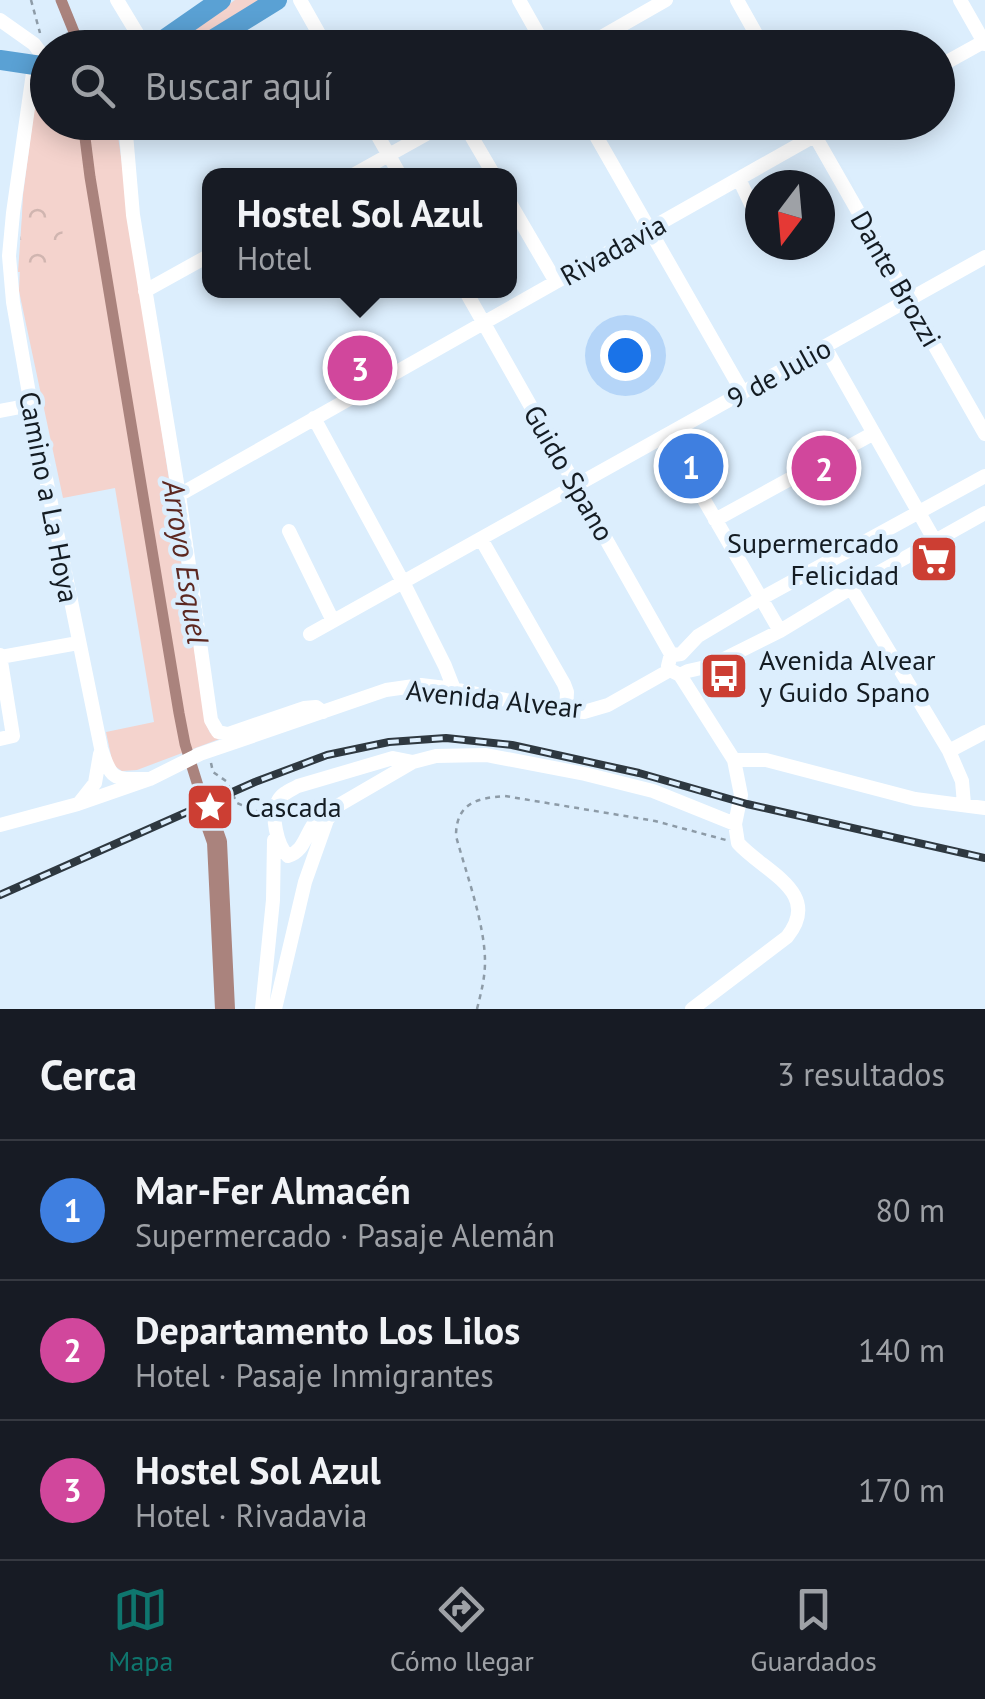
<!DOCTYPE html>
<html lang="es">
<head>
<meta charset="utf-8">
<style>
	:root { --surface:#171b24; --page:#242831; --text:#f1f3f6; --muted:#9ea1a6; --line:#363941; --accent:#0f766e }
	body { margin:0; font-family:"PT Sans",sans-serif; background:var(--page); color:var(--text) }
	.compass { position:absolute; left:745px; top:170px; width:90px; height:90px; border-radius:50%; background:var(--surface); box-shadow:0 5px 25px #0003; rotate:196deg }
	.you { position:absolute; left:625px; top:355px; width:35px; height:35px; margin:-25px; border:8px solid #fff; border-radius:50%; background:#1a73e8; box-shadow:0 0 0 15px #1a73e833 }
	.badge { display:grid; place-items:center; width:65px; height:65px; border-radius:50%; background:var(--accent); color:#fff; font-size:32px; font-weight:700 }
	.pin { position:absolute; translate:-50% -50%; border:5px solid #fff; box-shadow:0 2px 10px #0006 }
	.popup { position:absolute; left:202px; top:168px; width:315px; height:130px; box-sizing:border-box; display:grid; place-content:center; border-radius:20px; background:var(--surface); filter:drop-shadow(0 2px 8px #0005); font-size:32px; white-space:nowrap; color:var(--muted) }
	.popup b { font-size:38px; color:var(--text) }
	.popup::after { content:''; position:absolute; left:50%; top:100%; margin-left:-20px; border:20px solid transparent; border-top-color:var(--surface) }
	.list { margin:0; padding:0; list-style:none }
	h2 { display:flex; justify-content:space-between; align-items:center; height:130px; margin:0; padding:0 40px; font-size:42px }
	h2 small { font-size:32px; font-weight:400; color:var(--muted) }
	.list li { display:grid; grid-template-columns:65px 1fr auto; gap:30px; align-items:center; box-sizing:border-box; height:140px; padding:0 40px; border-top:2px solid var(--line) }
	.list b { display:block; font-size:38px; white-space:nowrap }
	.list p { margin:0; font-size:32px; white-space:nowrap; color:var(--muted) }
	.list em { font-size:32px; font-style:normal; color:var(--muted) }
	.icon { flex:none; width:55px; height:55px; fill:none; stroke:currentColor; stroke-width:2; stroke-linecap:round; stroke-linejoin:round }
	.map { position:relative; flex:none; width:985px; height:1009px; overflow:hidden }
	.search { position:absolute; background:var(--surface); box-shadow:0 5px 25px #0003; left:30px; right:30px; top:30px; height:110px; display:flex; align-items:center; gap:25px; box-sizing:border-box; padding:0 35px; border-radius:55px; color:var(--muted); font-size:38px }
	.sheet { height:550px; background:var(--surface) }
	nav { display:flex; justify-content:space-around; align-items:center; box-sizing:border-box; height:140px; border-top:2px solid var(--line); background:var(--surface); font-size:28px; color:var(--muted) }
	nav a { display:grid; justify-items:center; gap:5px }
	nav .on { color:var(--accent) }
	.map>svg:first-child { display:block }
	.grass { fill:#f4d3cd }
	.park { fill:url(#park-crowns) }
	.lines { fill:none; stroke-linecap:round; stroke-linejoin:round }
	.canal { stroke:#aa837d; stroke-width:11 }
	.river { stroke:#aa837d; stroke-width:20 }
	.path { stroke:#8d9ba7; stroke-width:2.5; stroke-dasharray:5 5; stroke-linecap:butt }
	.minor { stroke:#fff; stroke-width:14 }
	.highway { stroke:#5aa1d4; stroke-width:20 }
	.rail-casing { stroke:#2e3840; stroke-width:8 }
	.rail { stroke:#dceefd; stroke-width:4; stroke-dasharray:11; stroke-linecap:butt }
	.labels { text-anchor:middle; stroke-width:9; stroke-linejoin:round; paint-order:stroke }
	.street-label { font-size:28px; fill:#141c23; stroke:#dceefd }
	.poi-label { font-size:28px; fill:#141c23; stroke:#dceefd; text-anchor:start }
	.water-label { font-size:30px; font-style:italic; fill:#5d2821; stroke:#dceefd }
</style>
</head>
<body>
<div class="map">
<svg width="985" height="1009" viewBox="0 0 985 1009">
	<defs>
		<pattern id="park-crowns" width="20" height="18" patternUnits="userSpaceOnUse" patternTransform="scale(2.5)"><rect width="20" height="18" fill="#f4d3cd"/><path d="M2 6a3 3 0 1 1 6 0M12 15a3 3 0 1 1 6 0" fill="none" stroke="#d0b5b0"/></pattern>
	</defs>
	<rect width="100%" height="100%" fill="#dceefd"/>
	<path class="grass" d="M235,0h28l-83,47h-5l-2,-2z
		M39,73h8l1,49 68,1 89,599 5,11 12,5 -85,32 -15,1 -9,-6 -7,-33 48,-10 -39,-234 -52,10 -44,-207 4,-96z"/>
	<path class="park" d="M63,198l-1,73 -44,1 5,-70z"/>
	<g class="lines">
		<path class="canal" d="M61,0l13,32 -2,16
			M83,122l7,55 89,536 6,31 19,61"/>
		<path class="river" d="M204,805l13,37 8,167"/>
		<path class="path" d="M31,0l9,33
			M211,763l2,9 13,9 11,22 24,10
			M477,1009c4,-16 8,-31 8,-47 0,-38 -19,-89 -29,-126 0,-33 21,-38 49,-40l150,25 71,19"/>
		<path class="minor" d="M117,0l29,48
			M300,0l27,48
			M519,0l27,48
			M737,0l27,48
			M960,0l25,44
			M0,20l34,24 14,19
			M582,48l84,-48
			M34,66l-21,147 -4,43 4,46 18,103 70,343c11,35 14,31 49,31
			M938,67l47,-26
			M125,122l8,93 46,280 32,225 7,12 10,2 76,-26 12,-1 7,5
			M370,122l30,53
			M463,122l31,53
			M588,122l155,271
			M807,122l178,312
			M353,175l95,-53
			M739,179l21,44
			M510,203l46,79
			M465,290l207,366
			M145,291l65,-36
			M825,347l110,194
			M0,411l31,-6
			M314,418l89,164 42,84 9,23
			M667,436l113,195
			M985,476l-225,123 -62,37 -17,18 -7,1 -4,3 -2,8 2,4 10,5 8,-4 22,-5 70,-35 71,-43 134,-75
			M179,495l660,-373
			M715,520l159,-87
			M289,531l44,90
			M481,539l83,145 3,8 -1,20
			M851,588l98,163 13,30 2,23
			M310,634l675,-377
			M0,655l13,81 -13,3
			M0,657l78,-14
			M680,675l54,85 7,35 -6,29 3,19c26,29 85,49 49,94l-95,72
			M949,751l36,-19
			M734,760h32l149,39 70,9
			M80,802l15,-19 5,-29
			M333,808c-29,12 -23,42 -45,48 -11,-10 -18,-42 -10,-55 4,-8 13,-11 20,-15l95,-28 20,4
			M0,825l78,-21 72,-25 50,-25 186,-64 35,-5 33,4 99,21 31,2 24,-7 62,-35
			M262,1009l11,-109 1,-60
			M275,1009l30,-127 22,-62 12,-15 74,-43 23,-6 50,-1 99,19 68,17 82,33"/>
		<path class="highway" d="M152,48l69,-48
			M199,48l78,-48
			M0,60l48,7"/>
		<g class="rail-casing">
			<path id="rail" d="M0,895l255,-113 72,-27 62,-13 57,-4 66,7 127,28 108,31 238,54"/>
		</g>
		<use href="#rail" class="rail"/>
	</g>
	<defs>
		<g id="supermarket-square" transform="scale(2.5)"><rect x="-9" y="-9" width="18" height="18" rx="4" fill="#cc3e33" stroke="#dceefd"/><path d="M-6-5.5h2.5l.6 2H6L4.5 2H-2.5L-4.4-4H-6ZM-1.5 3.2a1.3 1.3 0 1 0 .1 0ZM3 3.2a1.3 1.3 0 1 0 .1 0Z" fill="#fff"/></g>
		<g id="bus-square" transform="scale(2.5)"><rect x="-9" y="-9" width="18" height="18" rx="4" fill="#cc3e33" stroke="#dceefd"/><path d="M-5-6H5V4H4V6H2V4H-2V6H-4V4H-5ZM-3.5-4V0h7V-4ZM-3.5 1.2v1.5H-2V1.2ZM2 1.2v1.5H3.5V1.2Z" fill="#fff"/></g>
		<g id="sight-square" transform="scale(2.5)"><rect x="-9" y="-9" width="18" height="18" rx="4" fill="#cc3e33" stroke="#dceefd"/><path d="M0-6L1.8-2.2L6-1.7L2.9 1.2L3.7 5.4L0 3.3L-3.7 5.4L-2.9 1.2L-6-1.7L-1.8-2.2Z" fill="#fff"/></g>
	</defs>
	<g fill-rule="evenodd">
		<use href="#supermarket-square" x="934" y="559"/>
		<use href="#bus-square" x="724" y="676"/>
		<use href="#sight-square" x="210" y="807"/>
	</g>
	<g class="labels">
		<g class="street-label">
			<text transform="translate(613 250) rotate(-29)" y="10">Rivadavia</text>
			<text transform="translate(896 279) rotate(60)" y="10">Dante Brozzi</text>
			<text transform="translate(779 373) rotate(-29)" y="10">9 de Julio</text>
			<text transform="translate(569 473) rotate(60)" y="10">Guido Spano</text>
			<text transform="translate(49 497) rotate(79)" y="10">Camino a La Hoya</text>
			<text transform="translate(494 699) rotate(6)" y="10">Avenida Alvear</text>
		</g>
		<g class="poi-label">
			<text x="899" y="553" text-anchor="end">Supermercado<tspan x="899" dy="32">Felicidad</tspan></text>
			<text x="759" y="670">Avenida Alvear<tspan x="759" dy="32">y Guido Spano</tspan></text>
			<text x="245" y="817">Cascada</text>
		</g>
		<g class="water-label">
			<text transform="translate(185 562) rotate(81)" y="10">Arroyo Esquel</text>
		</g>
	</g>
</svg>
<svg class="compass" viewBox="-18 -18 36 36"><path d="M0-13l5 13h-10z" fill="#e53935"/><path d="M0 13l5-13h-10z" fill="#9ea1a6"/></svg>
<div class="you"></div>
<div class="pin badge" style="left:691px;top:466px;background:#3f7fe0">1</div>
<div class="pin badge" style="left:824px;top:468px;background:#d1479c">2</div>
<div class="pin badge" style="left:360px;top:368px;background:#d1479c">3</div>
<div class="popup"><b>Hostel Sol Azul</b>Hotel</div>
<div class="search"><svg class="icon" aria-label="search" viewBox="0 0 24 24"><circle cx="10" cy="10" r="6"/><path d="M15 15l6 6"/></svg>Buscar aquí</div>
</div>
<section class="sheet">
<h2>Cerca<small>3 resultados</small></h2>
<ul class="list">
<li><span class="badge" style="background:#3f7fe0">1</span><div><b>Mar-Fer Almacén</b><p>Supermercado · Pasaje Alemán</p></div><em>80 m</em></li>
<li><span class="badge" style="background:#d1479c">2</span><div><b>Departamento Los Lilos</b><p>Hotel · Pasaje Inmigrantes</p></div><em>140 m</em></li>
<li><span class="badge" style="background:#d1479c">3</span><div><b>Hostel Sol Azul</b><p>Hotel · Rivadavia</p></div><em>170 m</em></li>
</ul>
</section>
<nav>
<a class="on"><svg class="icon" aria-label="map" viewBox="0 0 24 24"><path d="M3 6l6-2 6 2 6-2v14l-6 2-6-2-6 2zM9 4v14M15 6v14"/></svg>Mapa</a>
<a><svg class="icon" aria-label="directions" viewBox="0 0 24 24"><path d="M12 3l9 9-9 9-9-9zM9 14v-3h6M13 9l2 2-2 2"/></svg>Cómo llegar</a>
<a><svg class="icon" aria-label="saved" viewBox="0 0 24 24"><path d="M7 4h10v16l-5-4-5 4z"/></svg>Guardados</a>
</nav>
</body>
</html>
